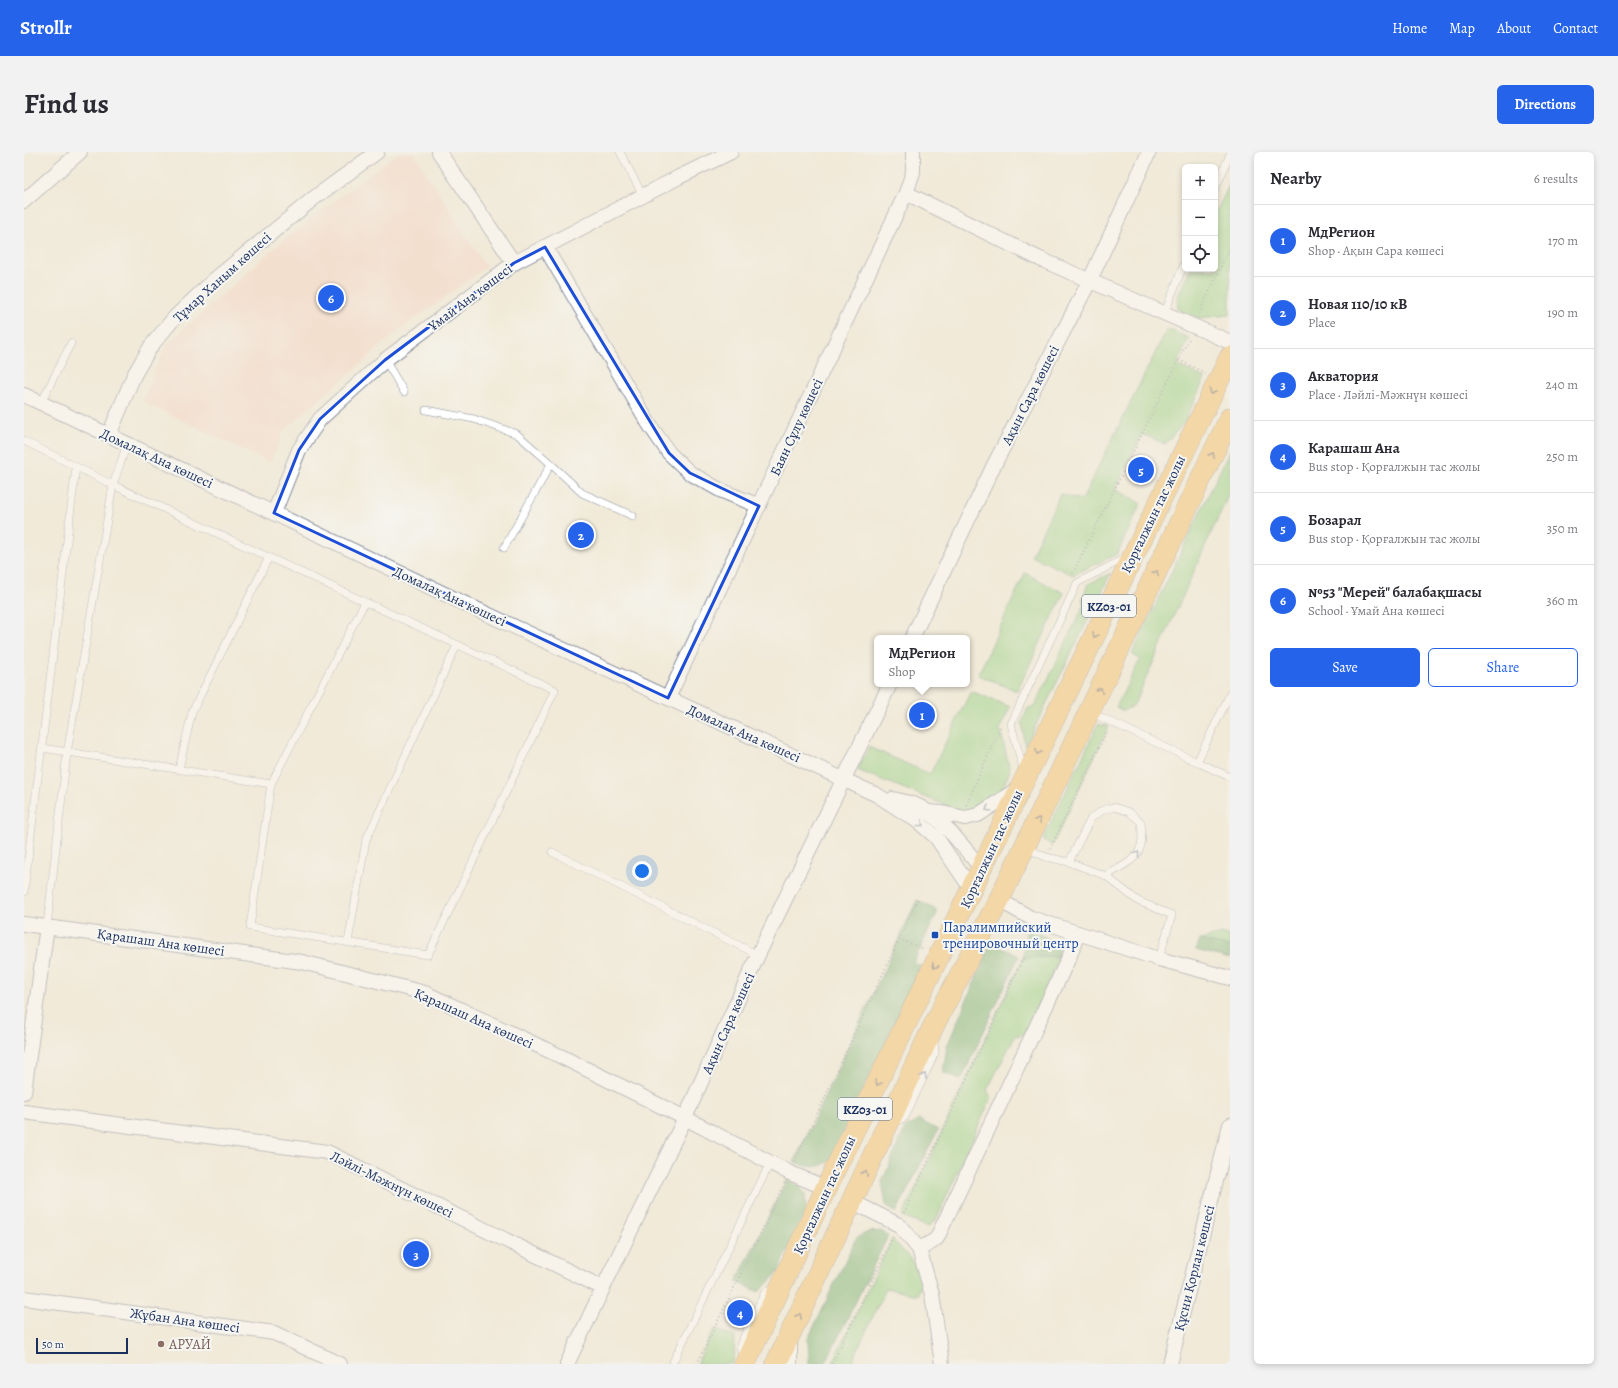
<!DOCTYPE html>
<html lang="en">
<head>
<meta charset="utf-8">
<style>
	:root { --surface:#fff; --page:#f2f2f3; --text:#2b2b33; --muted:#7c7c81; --line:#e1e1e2; --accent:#2563eb }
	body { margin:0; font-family:Alegreya,serif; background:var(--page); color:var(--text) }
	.controls { position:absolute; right:12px; top:12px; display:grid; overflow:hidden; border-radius:6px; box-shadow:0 2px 6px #0003 }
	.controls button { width:36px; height:36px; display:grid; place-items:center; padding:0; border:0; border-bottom:1px solid var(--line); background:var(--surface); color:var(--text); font:20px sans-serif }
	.scale { position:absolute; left:12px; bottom:10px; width:92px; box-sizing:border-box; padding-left:4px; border:2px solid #1b2f5e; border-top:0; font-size:11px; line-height:14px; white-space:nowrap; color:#1b2f5e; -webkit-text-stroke:3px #f6f6f2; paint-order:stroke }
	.you { position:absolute; left:618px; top:719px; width:14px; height:14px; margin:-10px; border:3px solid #fff; border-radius:50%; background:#1a73e8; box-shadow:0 0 0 6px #1a73e833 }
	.badge { display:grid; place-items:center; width:26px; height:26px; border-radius:50%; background:var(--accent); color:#fff; font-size:13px; font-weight:700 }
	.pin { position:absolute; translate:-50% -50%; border:2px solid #fff; box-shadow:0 1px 4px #0006 }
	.popup { position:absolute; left:850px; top:483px; width:96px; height:52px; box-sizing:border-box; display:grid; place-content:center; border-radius:6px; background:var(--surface); filter:drop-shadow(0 1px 3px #0005); font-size:13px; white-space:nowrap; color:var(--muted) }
	.popup b { font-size:15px; color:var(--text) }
	.popup::after { content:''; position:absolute; left:50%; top:100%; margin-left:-8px; border:8px solid transparent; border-top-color:var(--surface) }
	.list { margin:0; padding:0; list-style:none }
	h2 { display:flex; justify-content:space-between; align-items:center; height:52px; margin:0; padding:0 16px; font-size:17px }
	h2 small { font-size:13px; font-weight:400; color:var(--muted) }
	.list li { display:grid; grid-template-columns:26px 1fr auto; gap:12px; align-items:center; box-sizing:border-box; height:72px; padding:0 16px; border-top:1px solid var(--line) }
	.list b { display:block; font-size:15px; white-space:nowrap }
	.list p { margin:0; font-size:13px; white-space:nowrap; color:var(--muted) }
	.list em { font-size:13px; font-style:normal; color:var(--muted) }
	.actions { display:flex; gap:8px; padding:12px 16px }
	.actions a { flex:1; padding:9px 0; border:1px solid var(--accent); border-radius:6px; text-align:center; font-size:14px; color:var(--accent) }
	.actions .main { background:var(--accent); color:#fff }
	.icon { flex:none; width:22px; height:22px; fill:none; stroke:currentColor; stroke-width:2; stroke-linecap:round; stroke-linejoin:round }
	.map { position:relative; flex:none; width:1206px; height:1212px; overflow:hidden; border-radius:6px }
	header { display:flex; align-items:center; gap:24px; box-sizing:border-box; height:56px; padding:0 20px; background:var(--accent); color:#fff }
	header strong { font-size:19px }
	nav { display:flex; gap:22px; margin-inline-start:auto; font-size:14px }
	.intro { display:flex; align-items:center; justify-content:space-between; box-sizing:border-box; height:96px; padding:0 24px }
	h1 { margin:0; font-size:28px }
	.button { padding:10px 18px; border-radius:6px; background:var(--accent); color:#fff; font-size:14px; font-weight:700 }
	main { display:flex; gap:24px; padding:0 24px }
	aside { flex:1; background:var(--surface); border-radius:6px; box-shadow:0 2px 6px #0003 }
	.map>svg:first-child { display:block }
	.built { fill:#f5d3c2 }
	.green { fill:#98d286; stroke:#5a8072 }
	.forest { fill:#7ab473; stroke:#4a7268 }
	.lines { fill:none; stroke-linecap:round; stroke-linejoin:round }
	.service-casing { stroke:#868c9b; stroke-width:8 }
	.minor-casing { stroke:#868c9b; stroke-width:16 }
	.primary-casing { stroke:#868c9b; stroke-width:22 }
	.path { stroke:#868c9b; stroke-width:2; stroke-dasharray:1 3; stroke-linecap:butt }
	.service { stroke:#fff; stroke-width:7 }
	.minor { stroke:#fff; stroke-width:14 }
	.primary { stroke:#f7c06c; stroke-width:21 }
	.oneway { stroke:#7e7064 }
	.oneway2 { stroke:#8d97ae }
	.marked { fill:none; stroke:#1d4ed8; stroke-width:3; stroke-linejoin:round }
	.transit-dot { fill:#1a4fb4; stroke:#f6f6f2; stroke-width:1.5 }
	.education-dot { fill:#8d6e63; stroke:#f6f6f2; stroke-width:1.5 }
	.labels { text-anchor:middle; stroke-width:4; stroke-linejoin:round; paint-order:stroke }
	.shield { fill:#f6f6f2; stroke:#5d6b8a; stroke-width:1 }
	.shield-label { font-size:13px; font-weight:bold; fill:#1b2f5e }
	.street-label { font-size:14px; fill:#1b2f5e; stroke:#f6f6f2 }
	.transit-label { font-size:14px; fill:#164399; stroke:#f6f6f2; text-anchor:start }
	.education-label { font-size:14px; fill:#785e54; stroke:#f6f6f2; text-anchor:start }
</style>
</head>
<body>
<header>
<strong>Strollr</strong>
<nav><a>Home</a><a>Map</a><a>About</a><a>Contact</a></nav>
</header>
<div class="intro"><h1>Find us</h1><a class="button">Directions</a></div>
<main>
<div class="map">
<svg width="1206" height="1212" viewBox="0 0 1206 1212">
	<rect width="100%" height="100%" fill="#f6f6f2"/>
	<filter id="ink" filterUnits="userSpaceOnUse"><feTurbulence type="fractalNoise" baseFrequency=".025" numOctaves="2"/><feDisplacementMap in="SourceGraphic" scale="8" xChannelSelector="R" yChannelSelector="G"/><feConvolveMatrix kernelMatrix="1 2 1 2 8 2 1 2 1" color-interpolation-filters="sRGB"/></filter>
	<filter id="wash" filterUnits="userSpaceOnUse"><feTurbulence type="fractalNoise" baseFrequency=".012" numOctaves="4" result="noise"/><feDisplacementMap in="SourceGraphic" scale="16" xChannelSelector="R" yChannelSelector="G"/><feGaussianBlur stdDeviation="0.9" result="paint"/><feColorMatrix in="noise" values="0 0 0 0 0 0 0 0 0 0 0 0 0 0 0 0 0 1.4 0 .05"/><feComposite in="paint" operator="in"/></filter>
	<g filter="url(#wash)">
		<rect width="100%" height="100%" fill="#f1ead8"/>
		<path class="built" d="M375,0h14l73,115 -85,62 -117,101 -14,33 -128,-62 25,-57 119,-106z"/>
		<path class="green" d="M1206,31v132l-32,3 -20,-8 -1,-12 13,-29h25v-54z
			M1143,177l22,9 -12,27 28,13 -21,45 -19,21 -23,-10 -27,55 26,14 -24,51 -44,21 -42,-19 29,-62 22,6z
			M1206,298v41l-96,214 -11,6 -7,-4 24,-47 -8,-6z
			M1001,421l39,20 -47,98 -39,-16z
			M1087,421l-86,174 -3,-25 6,-14 7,-2 49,-101 -2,-6 6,-15z
			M947,539l39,16 -10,21 10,43 -7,16 -21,18 -19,7 -106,-42 12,-23 61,27z
			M1074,572l11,2 -57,120 -9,-7z
			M1197,782l9,2v12l-30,-8z
			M1036,804l-35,78 -10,2 -28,54 4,8 -55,122 -8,7 -26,-10 121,-259z
			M868,1087c7,7 25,26 28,34 2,8 0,15 -3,22l-31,-7 -35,76h-19z
			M690,1177l21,8 -1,22 -2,5h-35z"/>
		<path class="forest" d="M893,748l21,11 -25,52 9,3 -92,195c-15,8 -19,7 -36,1z
			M1002,780l15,2 17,11 2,11 -37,2z
			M1176,788l30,7v12l-34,-9z
			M967,791l28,13 -58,124 -18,-8 4,-26z
			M895,968l19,10 -42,83 -10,-8 -4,-23 23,-54z
			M763,1027l12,7 6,8 1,16 -28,63 -19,19 -23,-10z
			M858,1079l6,5 -63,128h-16l-1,-25 48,-101 12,-6z"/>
	</g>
	<g filter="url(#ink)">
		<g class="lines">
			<g class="service-casing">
				<path id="service" d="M596,0l23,44
					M1191,38l15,-36
					M1140,162l21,-52
					M361,208l19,32
					M17,251l30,-60
					M402,258l48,9 43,15 34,30 -47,84
					M0,289l89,44 442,205 -127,265 -178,-28 21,-143 -229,-36
					M527,312l31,29 51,23
					M1066,560l107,50 33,-68
					M1173,610l33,15
					M155,617l13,-57 77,-155
					M1000,620l-13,-48 64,-136 2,-5 50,-26
					M247,632l94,-182
					M1002,696l20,9 23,5 37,14 32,25 34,14 -13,44
					M528,700l206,103
					M1045,710l22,-44 12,-8 11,-3 15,5 12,10c5,36 -8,37 -35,54
					M0,740l52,-425
					M23,774l20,-173 46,-268 14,-41
					M324,790l18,-102 91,-195
					M871,971l10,-6 30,-64 -1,-14
					M718,1205l-2,-12 24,-51 9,-7
					M648,1212l98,-201"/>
			</g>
			<g class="minor-casing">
				<path id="minor" d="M415,0l75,111
					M882,41l134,66 190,83
					M0,49l56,-49
					M521,95l104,177 20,29 21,20 30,17 39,16
					M0,243l450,213 403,187 39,25 20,17 36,53
					M85,283l25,-60 17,-29 24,-29 39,-37 100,-82 63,-46
					M250,361l25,-63 21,-31 65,-59 129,-97 165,-86 52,-25
					M888,486l82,-173 95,-183 60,-130
					M644,546l238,-505 7,-21v-20
					M869,647c9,2 19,4 27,8 23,12 45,42 62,62
					M904,660l14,1 23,5 13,-3 41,-27
					M975,748l32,18 128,41 71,19
					M0,772l278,38 123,31 135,63 125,62 105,55 36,15
					M0,940l23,-166
					M0,960l303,40 276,136
					M827,1049l48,24 20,24 13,45 10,70
					M895,1097l13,-7 5,-4 133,-283 8,-22
					M0,1146l250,35 66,31
					M766,1188v24
					M543,1212l36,-76 82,-170 73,-163 132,-271
					M1146,1212l60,-239"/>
			</g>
			<g class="primary-casing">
				<path id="primary" d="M721,1212l81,-176 404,-831
					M752,1212l158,-339 65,-125 231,-482"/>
			</g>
			<path class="path" d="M1175,162l31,-67
				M1155,208l26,13
				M1049,421l116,-234
				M942,653l35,-80
				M1026,697l57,-118
				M875,787l25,10
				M771,1009l124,-264
				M880,1061l119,-255
				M673,1212l88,-181
				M808,1212l61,-127"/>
			<use href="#service" class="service"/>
			<use href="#minor" class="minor"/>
			<use href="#primary" class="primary"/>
		</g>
		<defs><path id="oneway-chevron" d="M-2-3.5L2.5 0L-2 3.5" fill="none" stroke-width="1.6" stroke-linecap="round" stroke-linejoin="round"/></defs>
		<g class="oneway">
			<use href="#oneway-chevron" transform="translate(1188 240) rotate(116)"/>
			<use href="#oneway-chevron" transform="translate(1188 303) rotate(-64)"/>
			<use href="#oneway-chevron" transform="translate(1132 421) rotate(-64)"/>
			<use href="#oneway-chevron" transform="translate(1071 483) rotate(116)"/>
			<use href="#oneway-chevron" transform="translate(1076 538) rotate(-64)"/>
			<use href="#oneway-chevron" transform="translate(1014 600) rotate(116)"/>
			<use href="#oneway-chevron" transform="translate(1014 668) rotate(-64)"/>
			<use href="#oneway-chevron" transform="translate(911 814) rotate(116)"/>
			<use href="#oneway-chevron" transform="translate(854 931) rotate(116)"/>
			<use href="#oneway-chevron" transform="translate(841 1021) rotate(-65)"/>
			<use href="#oneway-chevron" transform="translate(775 1164) rotate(-65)"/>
		</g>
		<g class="oneway2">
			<use href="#oneway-chevron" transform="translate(964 657) rotate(149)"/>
			<use href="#oneway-chevron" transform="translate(897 672) rotate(39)"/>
			<use href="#oneway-chevron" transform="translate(1113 702) rotate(-54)"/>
			<use href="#oneway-chevron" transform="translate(900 924) rotate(-65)"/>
		</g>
	</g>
	<path d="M0 0H1206V1212H0ZM521,95l124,206 21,20 69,33 -91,192 -394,-185 25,-63 21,-31 65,-59 129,-97z" fill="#f1ead8" fill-opacity=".55" fill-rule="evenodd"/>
	<path class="marked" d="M521,95l124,206 21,20 69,33 -91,192 -394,-185 25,-63 21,-31 65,-59 129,-97z"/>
	<rect class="transit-dot" x="907" y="779" width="8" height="8" rx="2"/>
	<circle class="education-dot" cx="137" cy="1192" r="4"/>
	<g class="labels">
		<g class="shield">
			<rect x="1058" y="443" width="54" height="22" rx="3"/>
			<rect x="814" y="946" width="54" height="22" rx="3"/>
		</g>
		<g class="shield-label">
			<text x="1085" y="459">KZ03-01</text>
			<text x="841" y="962">KZ03-01</text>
		</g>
		<g class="street-label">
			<text transform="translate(198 125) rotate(-42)" y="5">Тұмар Ханым көшесі</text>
			<text transform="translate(446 145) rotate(-37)" y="5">Ұмай Ана көшесі</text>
			<text transform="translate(1006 243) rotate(-63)" y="5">Ақын Сара көшесі</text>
			<text transform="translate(772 275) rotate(-65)" y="5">Баян Сұлу көшесі</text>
			<text transform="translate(133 306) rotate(25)" y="5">Домалақ Ана көшесі</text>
			<text transform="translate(1129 362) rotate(-64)" y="5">Қорғалжын тас жолы</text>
			<text transform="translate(426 444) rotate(25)" y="5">Домалақ Ана көшесі</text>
			<text transform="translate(720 581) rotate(24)" y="5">Домалақ Ана көшесі</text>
			<text transform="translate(967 697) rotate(-65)" y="5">Қорғалжын тас жолы</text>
			<text transform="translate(137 790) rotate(8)" y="5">Қарашаш Ана көшесі</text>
			<text transform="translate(450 866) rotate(24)" y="5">Қарашаш Ана көшесі</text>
			<text transform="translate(704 871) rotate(-66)" y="5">Ақын Сара көшесі</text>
			<text transform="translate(368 1032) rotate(26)" y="5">Ләйлі-Мәжнүн көшесі</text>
			<text transform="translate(800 1043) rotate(-65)" y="5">Қорғалжын тас жолы</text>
			<text transform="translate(1170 1116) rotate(-76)" y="5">Құсни Қорлан көшесі</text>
			<text transform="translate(161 1168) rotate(8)" y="5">Жұбан Ана көшесі</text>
		</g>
		<g class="transit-label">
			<text x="919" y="780">Паралимпийский<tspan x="919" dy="16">тренировочный центр</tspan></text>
		</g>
		<g class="education-label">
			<text x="145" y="1197">АРУАЙ</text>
		</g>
	</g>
</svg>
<div class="controls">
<button>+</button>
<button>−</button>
<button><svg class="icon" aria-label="locate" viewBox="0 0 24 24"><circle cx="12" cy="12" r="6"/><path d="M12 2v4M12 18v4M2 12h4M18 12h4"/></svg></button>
</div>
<div class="scale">50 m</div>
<div class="you"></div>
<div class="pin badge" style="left:898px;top:563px">1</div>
<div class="popup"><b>МдРегион</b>Shop</div>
<div class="pin badge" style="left:557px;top:383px">2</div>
<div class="pin badge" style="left:392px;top:1102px">3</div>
<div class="pin badge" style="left:716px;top:1161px">4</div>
<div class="pin badge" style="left:1117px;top:318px">5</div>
<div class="pin badge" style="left:307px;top:146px">6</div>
</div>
<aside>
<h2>Nearby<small>6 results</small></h2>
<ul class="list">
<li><span class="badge">1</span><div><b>МдРегион</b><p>Shop · Ақын Сара көшесі</p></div><em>170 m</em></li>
<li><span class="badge">2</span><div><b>Новая 110/10 кВ</b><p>Place</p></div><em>190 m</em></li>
<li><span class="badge">3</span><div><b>Акватория</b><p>Place · Ләйлі-Мәжнүн көшесі</p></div><em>240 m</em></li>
<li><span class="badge">4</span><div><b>Карашаш Ана</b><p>Bus stop · Қорғалжын тас жолы</p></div><em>250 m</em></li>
<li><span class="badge">5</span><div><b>Бозарал</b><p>Bus stop · Қорғалжын тас жолы</p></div><em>350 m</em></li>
<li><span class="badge">6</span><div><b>№53 &quot;Мерей&quot; балабақшасы</b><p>School · Ұмай Ана көшесі</p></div><em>360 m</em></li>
</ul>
<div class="actions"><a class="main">Save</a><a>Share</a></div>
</aside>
</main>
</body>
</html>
